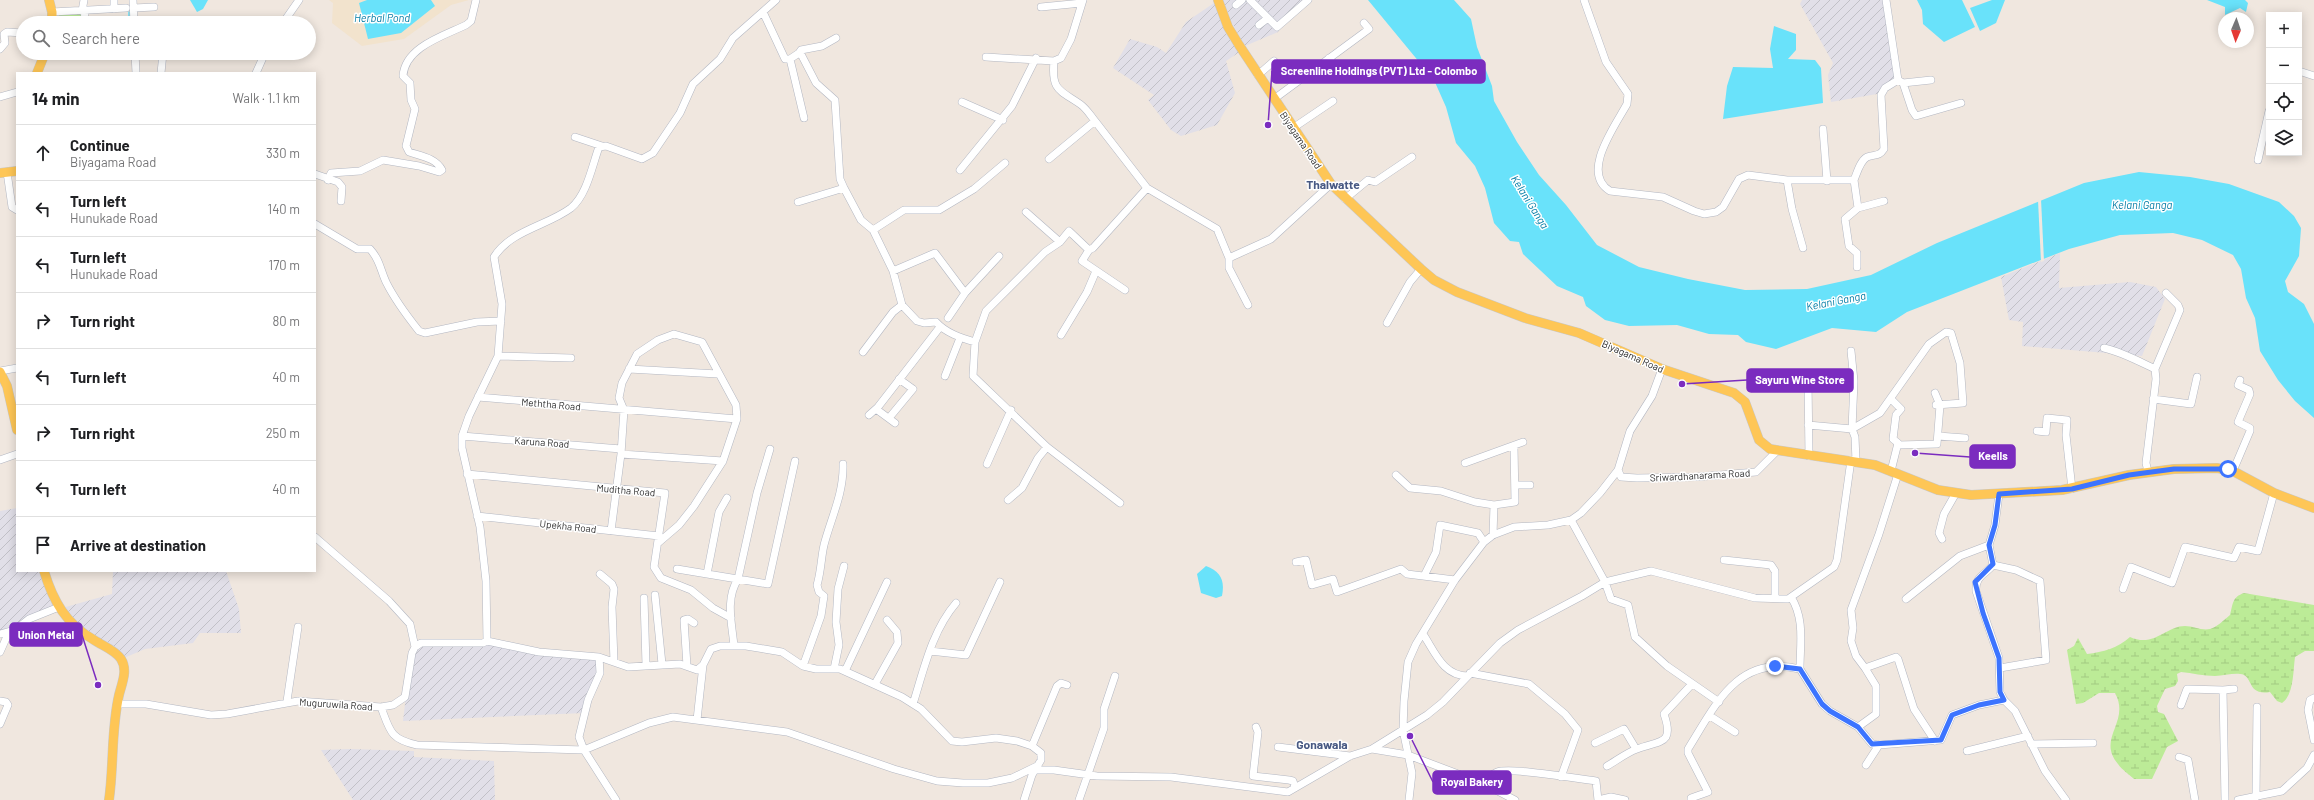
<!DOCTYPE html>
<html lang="en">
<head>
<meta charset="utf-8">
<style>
	:root { --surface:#fff; --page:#f2f2f2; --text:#202124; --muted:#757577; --line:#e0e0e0 }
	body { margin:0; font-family:Barlow,sans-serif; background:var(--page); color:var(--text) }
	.controls { position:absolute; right:12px; top:12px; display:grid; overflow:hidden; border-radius:0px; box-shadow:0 2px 10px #0003 }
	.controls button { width:36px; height:36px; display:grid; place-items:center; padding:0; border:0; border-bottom:1px solid var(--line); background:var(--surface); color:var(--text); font:20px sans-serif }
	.compass { position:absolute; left:2218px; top:12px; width:36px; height:36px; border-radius:50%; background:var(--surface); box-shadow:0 2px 10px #0003; rotate:182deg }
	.stop { position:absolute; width:12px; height:12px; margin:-9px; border:3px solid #3c74ff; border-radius:50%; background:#fff }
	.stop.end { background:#3c74ff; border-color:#fff; box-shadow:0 1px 4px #0008 }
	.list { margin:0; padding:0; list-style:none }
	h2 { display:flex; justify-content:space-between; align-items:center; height:52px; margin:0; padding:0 16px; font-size:17px }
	h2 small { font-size:13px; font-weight:400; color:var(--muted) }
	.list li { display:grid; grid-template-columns:26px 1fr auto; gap:12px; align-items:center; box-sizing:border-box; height:56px; padding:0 16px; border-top:1px solid var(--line) }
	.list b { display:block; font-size:15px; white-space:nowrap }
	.list p { margin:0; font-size:13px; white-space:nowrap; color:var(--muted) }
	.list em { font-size:13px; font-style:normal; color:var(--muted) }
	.icon { flex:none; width:22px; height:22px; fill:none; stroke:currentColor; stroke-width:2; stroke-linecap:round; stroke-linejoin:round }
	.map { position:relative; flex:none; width:2314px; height:800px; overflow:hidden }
	.search { position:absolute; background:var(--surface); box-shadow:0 2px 10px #0003; left:16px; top:16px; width:300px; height:44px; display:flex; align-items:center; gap:10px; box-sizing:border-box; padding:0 14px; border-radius:22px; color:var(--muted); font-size:15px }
	.panel { position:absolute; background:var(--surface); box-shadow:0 2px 10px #0003; left:16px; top:72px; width:300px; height:500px; border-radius:0px }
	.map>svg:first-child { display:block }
	.industrial { fill:url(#industrial-furrows) }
	.education { fill:#f2e3cd }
	.wetland { fill:url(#wetland-marsh) }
	.park { fill:url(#park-crowns) }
	.water { fill:#69e2fa }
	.pier { fill:#f0e7df }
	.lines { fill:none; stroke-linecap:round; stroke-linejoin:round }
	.stream { stroke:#69e2fa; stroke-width:1.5 }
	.minor-casing { stroke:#b3b7c2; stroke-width:8 }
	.major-casing { stroke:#c8c8c8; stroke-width:10 }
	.minor { stroke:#fff; stroke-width:7 }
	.major { stroke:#fec656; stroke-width:9 }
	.route { stroke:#3c74ff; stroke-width:5 }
	.labels { text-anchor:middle; stroke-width:3; stroke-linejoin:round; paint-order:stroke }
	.street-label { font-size:10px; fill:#2d2d2d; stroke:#fff }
	.water-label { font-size:11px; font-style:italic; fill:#027da6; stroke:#fff }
	.quarter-label { font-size:12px; font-weight:bold; fill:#485983; stroke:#fff }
	.leader { fill:none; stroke:#7b2cbf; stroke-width:1.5 }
	.callout-dot { fill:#7b2cbf; stroke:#fff; stroke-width:1.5 }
	.callout { fill:#7b2cbf; stroke:#7b2cbf; stroke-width:1.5 }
	.callout-label { font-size:11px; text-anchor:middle; font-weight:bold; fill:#fff }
</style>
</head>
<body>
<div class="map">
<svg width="2314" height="800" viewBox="0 0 2314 800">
	<defs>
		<pattern id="industrial-furrows" width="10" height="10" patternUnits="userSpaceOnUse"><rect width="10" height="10" fill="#e1dfe8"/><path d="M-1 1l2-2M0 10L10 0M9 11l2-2" fill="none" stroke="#c1c0c7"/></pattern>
		<pattern id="wetland-marsh" width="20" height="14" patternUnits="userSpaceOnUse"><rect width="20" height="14" fill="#bceb97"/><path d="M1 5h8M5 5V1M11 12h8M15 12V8" fill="none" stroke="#a2ca82"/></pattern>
		<pattern id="park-crowns" width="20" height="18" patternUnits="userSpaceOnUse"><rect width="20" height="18" fill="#bceb97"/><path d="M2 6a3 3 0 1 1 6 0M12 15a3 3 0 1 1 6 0" fill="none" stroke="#a2ca82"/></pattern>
	</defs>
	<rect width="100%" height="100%" fill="#f0e7df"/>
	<path class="industrial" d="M1219,0h92l-28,22 -5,10 -33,14z
		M1802,0h82l12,77 -19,17 -46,8 -3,-27 5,-12 -33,-59z
		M1214,3l19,37 8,11 -15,10 9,32 -18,32 -36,11 -10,-6 -23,-30 6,-5 -41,-27 17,-29 27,8 9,6 20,-31z
		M2060,253l-1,35 71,-6 26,5 9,12 -23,57 -120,-10 1,-24 -14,-2 -8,-43z
		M17,508v63h23l14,36 -43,24 -11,3v-123z
		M113,571h113l13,38 2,24h-41l-7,10 -48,6 -21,9 -41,-28 -21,-22 50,-14z
		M421,642l59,2 117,14v19l-13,36 -181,8 8,-68z
		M350,749l64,2v6l80,4 1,39h-142l-32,-50z"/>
	<path class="education" d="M329,0h140l-18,5 -47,34 -42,7 -30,-23 1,-20z"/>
	<path class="wetland" d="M2244,593l70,12v46h-9l-10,6c-2,14 -1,38 -13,46l-5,-2 -7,-9c-24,4 -16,-17 -30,-18 -7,-1 -17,2 -25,2 -11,0 -23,-3 -34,-4l-4,2 1,7 -3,5 -10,3 -8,17 1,6 6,2 14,27 -11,6 -15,32h-18c-5,-5 -12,-9 -16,-15 -22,-26 13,-42 -3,-71h-16l-16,10 -7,1 -9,-54 7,-4 4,-8 9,16c16,-2 31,-6 43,-17 24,11 36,-11 55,-11 8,0 17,5 25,3 7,-2 14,-9 20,-14 3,-11 2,-18 14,-22z"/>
	<path class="park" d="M83,13v10h-25l1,-8z"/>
	<path class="water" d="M190,0h18l-5,9 -6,3z
		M367,0h64l4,6 -34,27 -33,6 -9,-36z
		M1368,0h86l17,19 6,28 15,39 2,15 23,41 22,33 27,30 31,40 42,22 49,12 57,11 62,-1 64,-14 66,-32 147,-60 55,-11 51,5 39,7 50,18 15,14 7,12 -2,28 -14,25 3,11 16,12 10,20v94l-19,-17 -17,-21 -18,-29 -5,-33 -9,-20 -5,-29 -8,-14 -31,-15 -29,-7 -53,2 -51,14 -162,63 -31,20 -44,-4 -56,21 -30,-7 -8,-7 -29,-1 -32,-9 -48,1 -24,-6 -19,-14 -3,-9 -26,-11 -34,-32 -4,-12 -9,-1 -16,-18 -9,-35 -10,-22 -19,-23 -10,-36 -12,-27z
		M1917,0h45l13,27 -31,15 -21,-18 -1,-14z
		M1992,0h13l-9,23 -16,8 -10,-23z
		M2207,0h38l3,3 -2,9 -6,-4 -15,7v-8z
		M1774,26l22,8v16l-8,9 27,1 6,8 2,35 -100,16 4,-33 6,-19 40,1 -3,-19z
		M1206,566c15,6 19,14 16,30l-6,2 -15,-5 -4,-19z"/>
	<path class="pier" d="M2041,199l3,62 -3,1 -3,-62z"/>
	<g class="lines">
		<path class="stream" d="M129,12v11"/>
		<g class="minor-casing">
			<path id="minor" d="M114,0v9
				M133,0l1,23
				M1250,0l27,27 31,-27
				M1584,0l22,62 22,32 -1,10c-12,22 -47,69 -17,87l53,6 31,14 10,3 12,-2 7,-5 16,-28 9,-4 39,5h67l4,28
				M1886,0l12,80 5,3 28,-3
				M1236,5l6,-5
				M1041,7l41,-4
				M134,8l20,-1
				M82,11l2,-11
				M52,12l74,-4
				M763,12l22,47h5l9,-6 3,3 14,27 19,17 5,79 4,9 17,32 12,10 20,41 9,34 15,16 7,2 12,-1c10,11 25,16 39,20l11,-31 59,-59 15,-10 9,-11 20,19 4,-2 54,-60 -52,-67 -46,38
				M84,23l1,-13
				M283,23l16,-23
				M1259,25l9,-7
				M0,49l5,-6 -1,-9 3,-2 16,1
				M135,53l1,20
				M799,53l2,-3 21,-4 14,-8
				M986,57l68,4 7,-3 10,-19 12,-39
				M1329,58l8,12
				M790,59l14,59
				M1054,61c-3,30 6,29 26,43 7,5 10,11 15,17
				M2299,71l15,5
				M161,73l2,-20
				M256,73l9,-20
				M1258,75l16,-14
				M1903,83l9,27 4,6 45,-13
				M0,97l17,-5
				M1274,99l95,-70 -5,-6
				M962,102l41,18
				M1293,128l40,-27
				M1823,129l4,52
				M575,137l27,9
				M2258,160l11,-49
				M960,170l52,-64 24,-48
				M7,172l5,35 5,3
				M315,174l23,8 4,5 -1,14
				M328,180l3,-7 29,-2 23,-11 36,6 20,6 3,-2c-6,-12 -21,-14 -33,-18l-3,-6 9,-37 -4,-9 -1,-17 -7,-7c2,-29 40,-40 63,-51l5,-4 5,-21
				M1787,180l5,29 11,39
				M1854,180c3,-7 6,-19 13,-23 8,-3 12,0 17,-8l-3,-54 4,-7 13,-8
				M1147,188l70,41 12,29
				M1345,199l23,-19 7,2 37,-25
				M798,202l46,-14
				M1026,212l34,30
				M315,224l42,25h13c10,11 10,20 16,33 9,18 21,34 33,49l6,2 52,-11 24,-1
				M873,230l31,-20h35l35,-21 31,-26
				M1089,250l-7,11 43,29
				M1857,267v-14l-8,-7 -4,-27 13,-11 26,-7
				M893,271l42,-18 30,40
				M1248,305l-19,-37v-10l42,-19 60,-55
				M948,318l17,-25 34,-37
				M1387,323l23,-41 11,-13
				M1061,335l26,-43 9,-21
				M975,342l-2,34 74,71 73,56
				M2104,348c18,4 34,13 51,21l1,10 -10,84 2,9
				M1851,351l3,30 -2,48 3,8 1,24
				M863,352l30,-40 9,-7
				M498,356l73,2
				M629,369l89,5
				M2155,369l25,-59 -2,-5 -12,-12
				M0,371l17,-3
				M945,376l15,-38
				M1808,381l1,75
				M478,397l259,22
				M1891,399l10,10 -5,6 -3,24 5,4 -7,28
				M2153,399l38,5 6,-27
				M876,409l19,14
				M869,415l9,-8 62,-80
				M889,418l24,-29 -14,-10
				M1808,425l44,4 28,-16 49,-69 17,-12 5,1 9,30 3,40 -27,2
				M2037,431l9,1 1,-14 20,2 -1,15 6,54
				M462,436l159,13
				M1938,436l27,2
				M1898,445l39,-1 3,-39 -5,-12
				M621,454l102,7
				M0,460l17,-6
				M1465,463l58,-21
				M987,464l24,-54
				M1618,470l3,7 16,1 59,-1 60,-5 21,-21
				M2233,471l17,-40v-3l-12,-6 12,-28 -1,-4 -11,-5 2,-5
				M467,474l198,19 -11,74 7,11 30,12 22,18 18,10
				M1898,474l-19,60 -28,76 2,18 -2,13 5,15 9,12 31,-11 2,2 16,50 21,32
				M1396,475l14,13 31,3 34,11 19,3
				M1515,485h15
				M1999,494l-4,31 -6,20 4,20c-8,10 -18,11 -17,26l23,67 1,34 4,8 11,11 30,60 21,29
				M1008,500l14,-12 16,-30 9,-11
				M477,516l182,20
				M1571,520l34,62 6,17 17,6 7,32 32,29 52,36
				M611,531l10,-77 3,-44 -5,-12 3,-15 15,-29 21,-14 16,-6 28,8 34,63 1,14 -14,42 -29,45 -15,19 -21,18
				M1493,535l1,-30 21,-3 -1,-56
				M315,537l74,64 21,23 5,23
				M1942,539l-3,-6 5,-19 12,-21
				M1724,560l47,5 4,6v27
				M1296,562l10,-2 6,25 21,-6 4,13 64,-23 6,5 48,6
				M1993,565l23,5 24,11 6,79 -46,8
				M677,569l91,15 27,-123
				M600,574l12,10 2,5 -2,18 2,55
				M707,574l12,-62 8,-14
				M1424,576l12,-24 4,-27 38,8 6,9
				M2123,589l8,-22 41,16 13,-36 49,11 5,-11 19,4 16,-58
				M655,595l7,69
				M1791,597c14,22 9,47 9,72
				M644,598l2,67
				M1906,599l54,-43 29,-11
				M0,634l15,-4 14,-11 30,-12
				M1423,634c12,18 20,42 45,42l32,-33 18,-13 64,-34 23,-14 46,-11 104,27 33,1 46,-32 3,-7 14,-100
				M487,641l-1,-60 -6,-54 -18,-79v-12l7,-20 29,-60 4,-52 -8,-47c17,-27 53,-31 77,-49 16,-13 21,-42 28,-61l7,-1 36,13 11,-6 27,-40 13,-29 27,-25 13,-21 43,-38
				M487,641l52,11 60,5 29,10 52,-3 17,6 6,-5 8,-16 9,-3h26l36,6 21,14 13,3h24l62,28 19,12 31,32 10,1 34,-4 21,3 15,5 9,7v7l-9,15 -8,25
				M734,646c-2,-22 -9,-47 4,-67l19,-86 13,-44
				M930,651l36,4 34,-73
				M0,652l8,-18
				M599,657l1,16 -12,27 -9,37 5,13 32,50
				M687,666l-3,-46 4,-1 6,4
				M803,666l18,-50 3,-20 -5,-4 -2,-7c4,-13 4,-27 7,-40 7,-27 20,-52 19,-81
				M834,669l5,-24 -3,-23 2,-33 6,-23
				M845,671l42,-89
				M1470,673l59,11 36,30 13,16 -17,47
				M875,684l23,-41 -1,-11 -10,-12
				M2223,690l11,-1
				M2314,698l-4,2 -2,10 6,30
				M0,701l6,1 2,3 -8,19
				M287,701l11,-74
				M117,704h29l65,11 16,-1 71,-13 83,6 12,-2 12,-8 7,-44 3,-6 6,-4h62l4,-2
				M913,704c11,-35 19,-73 43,-101
				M2181,705l6,-16 36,1 2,110
				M381,707c9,24 9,32 36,38l167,5 65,-27 24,-6 114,15 107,37 43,12 26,2h25l24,-5 25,-12
				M1710,716l25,16
				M697,720l6,-55
				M1256,727l2,5 -5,44 36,4 4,1 2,6
				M1858,727l18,-13v-28l-11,-18
				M1595,743l29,-14 12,20
				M2031,744l62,-1
				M1032,746l25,-60 4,-3 6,2
				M1278,747l72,9
				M1372,749l55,-34 16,-13 25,-26
				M1967,751l61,-15
				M2179,757l9,3 7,40
				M1866,765l13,-20
				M1607,766c9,-5 19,-13 30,-17 22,-9 38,-3 27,-35l28,-30
				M1035,770h19l43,6 74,1 117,15 62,-36 22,-7 36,6 74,28 33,17
				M1482,783c5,-4 10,-9 15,-11 14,-5 81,7 99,9l2,19 13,-3 14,3
				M2256,797l1,-90
				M1079,800l25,-72v-19l11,-33
				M1409,800l3,-27 -9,-43 1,-29 4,-39 8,-18 39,-64 29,-38 9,-7 21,-8 34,-2 23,-5 10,-7 19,-20 18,-23 12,-39 22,-35 10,-27
				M1691,800v-2l17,-6 -20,-39v-4c28,-45 50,-95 112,-80l22,35 8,7 28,16 14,17 7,1 62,-5 11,-25 27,-10 25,-5
				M2238,800l44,-9 25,-23 7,-13"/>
		</g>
		<g class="major-casing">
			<path id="major" d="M49,0l3,12v11
				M1218,0l10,27 11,18 92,139 90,85 13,11 23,12 68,26 54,15 83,36 72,24 11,9 14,38 11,9 105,16 63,25 33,5 91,-5 67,-15 45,-6 43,-1 16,3 41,22 40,15
				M37,73l8,-20
				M0,173l17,-2
				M0,372l7,14 10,44
				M44,571c9,30 22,53 50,69 9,6 21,10 27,19 7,11 1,24 -2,36 -8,34 -5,70 -10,105"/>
		</g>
		<use href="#minor" class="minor"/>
		<use href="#major" class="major"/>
	</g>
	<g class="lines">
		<path class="route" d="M1775,666l25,3 22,35 8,7 28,16 14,17 69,-4 11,-25 27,-10 25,-5 -4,-8 -1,-34 -16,-45 -8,-31 18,-18 -4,-19 6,-20 4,-31 73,-5 57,-14 45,-6h54"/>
	</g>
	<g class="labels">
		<g class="street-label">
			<text transform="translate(1301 140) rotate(56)" y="4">Biyagama Road</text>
			<text transform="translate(1633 356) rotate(24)" y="4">Biyagama Road</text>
			<text transform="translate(551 404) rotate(5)" y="4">Meththa Road</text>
			<text transform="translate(542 442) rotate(4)" y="4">Karuna Road</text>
			<text transform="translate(1700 475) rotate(-3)" y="4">Sriwardhanarama Road</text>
			<text transform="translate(626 490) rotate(5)" y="4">Muditha Road</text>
			<text transform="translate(568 526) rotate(6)" y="4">Upekha Road</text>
			<text transform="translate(336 704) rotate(4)" y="4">Muguruwila Road</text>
		</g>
		<g class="water-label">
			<text x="382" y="22">Herbal Pond</text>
			<text transform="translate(1530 202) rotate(58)" y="4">Kelani Ganga</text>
			<text x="2142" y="209">Kelani Ganga</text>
			<text transform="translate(1836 301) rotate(-11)" y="4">Kelani Ganga</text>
		</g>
		<g class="quarter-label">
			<text x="1333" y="189">Thalwatte</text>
			<text x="1322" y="749">Gonawala</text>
		</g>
	</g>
	<path class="leader" d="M1268 125L1272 71M1682 384L1747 380M1915 453L1970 457M98 685L82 635M1410 736L1433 782"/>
	<g class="callout-dot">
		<circle cx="1268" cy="125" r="4"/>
		<circle cx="1682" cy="384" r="4"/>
		<circle cx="1915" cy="453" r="4"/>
		<circle cx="98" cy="685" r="4"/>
		<circle cx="1410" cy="736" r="4"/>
	</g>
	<g class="callout">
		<rect x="1272" y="60" width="213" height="23" rx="4"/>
		<rect x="1747" y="369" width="106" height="23" rx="4"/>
		<rect x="1970" y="445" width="45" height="23" rx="4"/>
		<rect x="10" y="623" width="72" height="23" rx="4"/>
		<rect x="1433" y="771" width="78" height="23" rx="4"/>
	</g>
	<g class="callout-label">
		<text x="1379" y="75">Screenline Holdings (PVT) Ltd - Colombo</text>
		<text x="1800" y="384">Sayuru Wine Store</text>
		<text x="1993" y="460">Keells</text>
		<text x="46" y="639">Union Metal</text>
		<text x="1472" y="786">Royal Bakery</text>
	</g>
</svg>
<div class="controls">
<button>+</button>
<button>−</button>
<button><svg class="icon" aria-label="locate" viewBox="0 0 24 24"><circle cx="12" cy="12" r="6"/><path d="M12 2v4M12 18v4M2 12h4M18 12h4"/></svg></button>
<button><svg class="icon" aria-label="layers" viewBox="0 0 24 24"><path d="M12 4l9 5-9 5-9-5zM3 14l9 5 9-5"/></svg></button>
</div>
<svg class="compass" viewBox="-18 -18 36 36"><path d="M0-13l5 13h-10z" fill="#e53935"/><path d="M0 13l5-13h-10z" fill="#757577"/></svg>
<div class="stop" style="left:2228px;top:469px"></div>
<div class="stop end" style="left:1775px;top:666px"></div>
<div class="search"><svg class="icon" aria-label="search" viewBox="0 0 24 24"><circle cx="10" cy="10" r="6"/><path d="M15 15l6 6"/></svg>Search here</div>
<section class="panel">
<h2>14 min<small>Walk · 1.1 km</small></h2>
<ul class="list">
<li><svg class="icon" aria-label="ahead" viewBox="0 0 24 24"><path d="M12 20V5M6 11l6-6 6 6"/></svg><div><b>Continue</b><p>Biyagama Road</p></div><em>330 m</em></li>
<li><svg class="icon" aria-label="left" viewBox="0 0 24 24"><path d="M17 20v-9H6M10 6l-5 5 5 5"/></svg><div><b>Turn left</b><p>Hunukade Road</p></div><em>140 m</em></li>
<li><svg class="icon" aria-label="left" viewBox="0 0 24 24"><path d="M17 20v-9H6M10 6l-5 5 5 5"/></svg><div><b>Turn left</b><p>Hunukade Road</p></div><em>170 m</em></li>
<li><svg class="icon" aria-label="right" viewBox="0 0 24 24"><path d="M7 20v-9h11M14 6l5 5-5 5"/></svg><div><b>Turn right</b></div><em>80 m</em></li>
<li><svg class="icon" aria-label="left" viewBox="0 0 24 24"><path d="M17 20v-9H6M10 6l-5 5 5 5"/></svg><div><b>Turn left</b></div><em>40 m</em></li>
<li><svg class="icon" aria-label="right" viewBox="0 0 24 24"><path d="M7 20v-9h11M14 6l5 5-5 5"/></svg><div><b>Turn right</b></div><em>250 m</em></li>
<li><svg class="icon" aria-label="left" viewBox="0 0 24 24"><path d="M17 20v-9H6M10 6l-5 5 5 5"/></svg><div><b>Turn left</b></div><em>40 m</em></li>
<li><svg class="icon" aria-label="arrive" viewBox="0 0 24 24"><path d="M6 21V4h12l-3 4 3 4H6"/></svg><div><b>Arrive at destination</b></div></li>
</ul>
</section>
</div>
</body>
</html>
